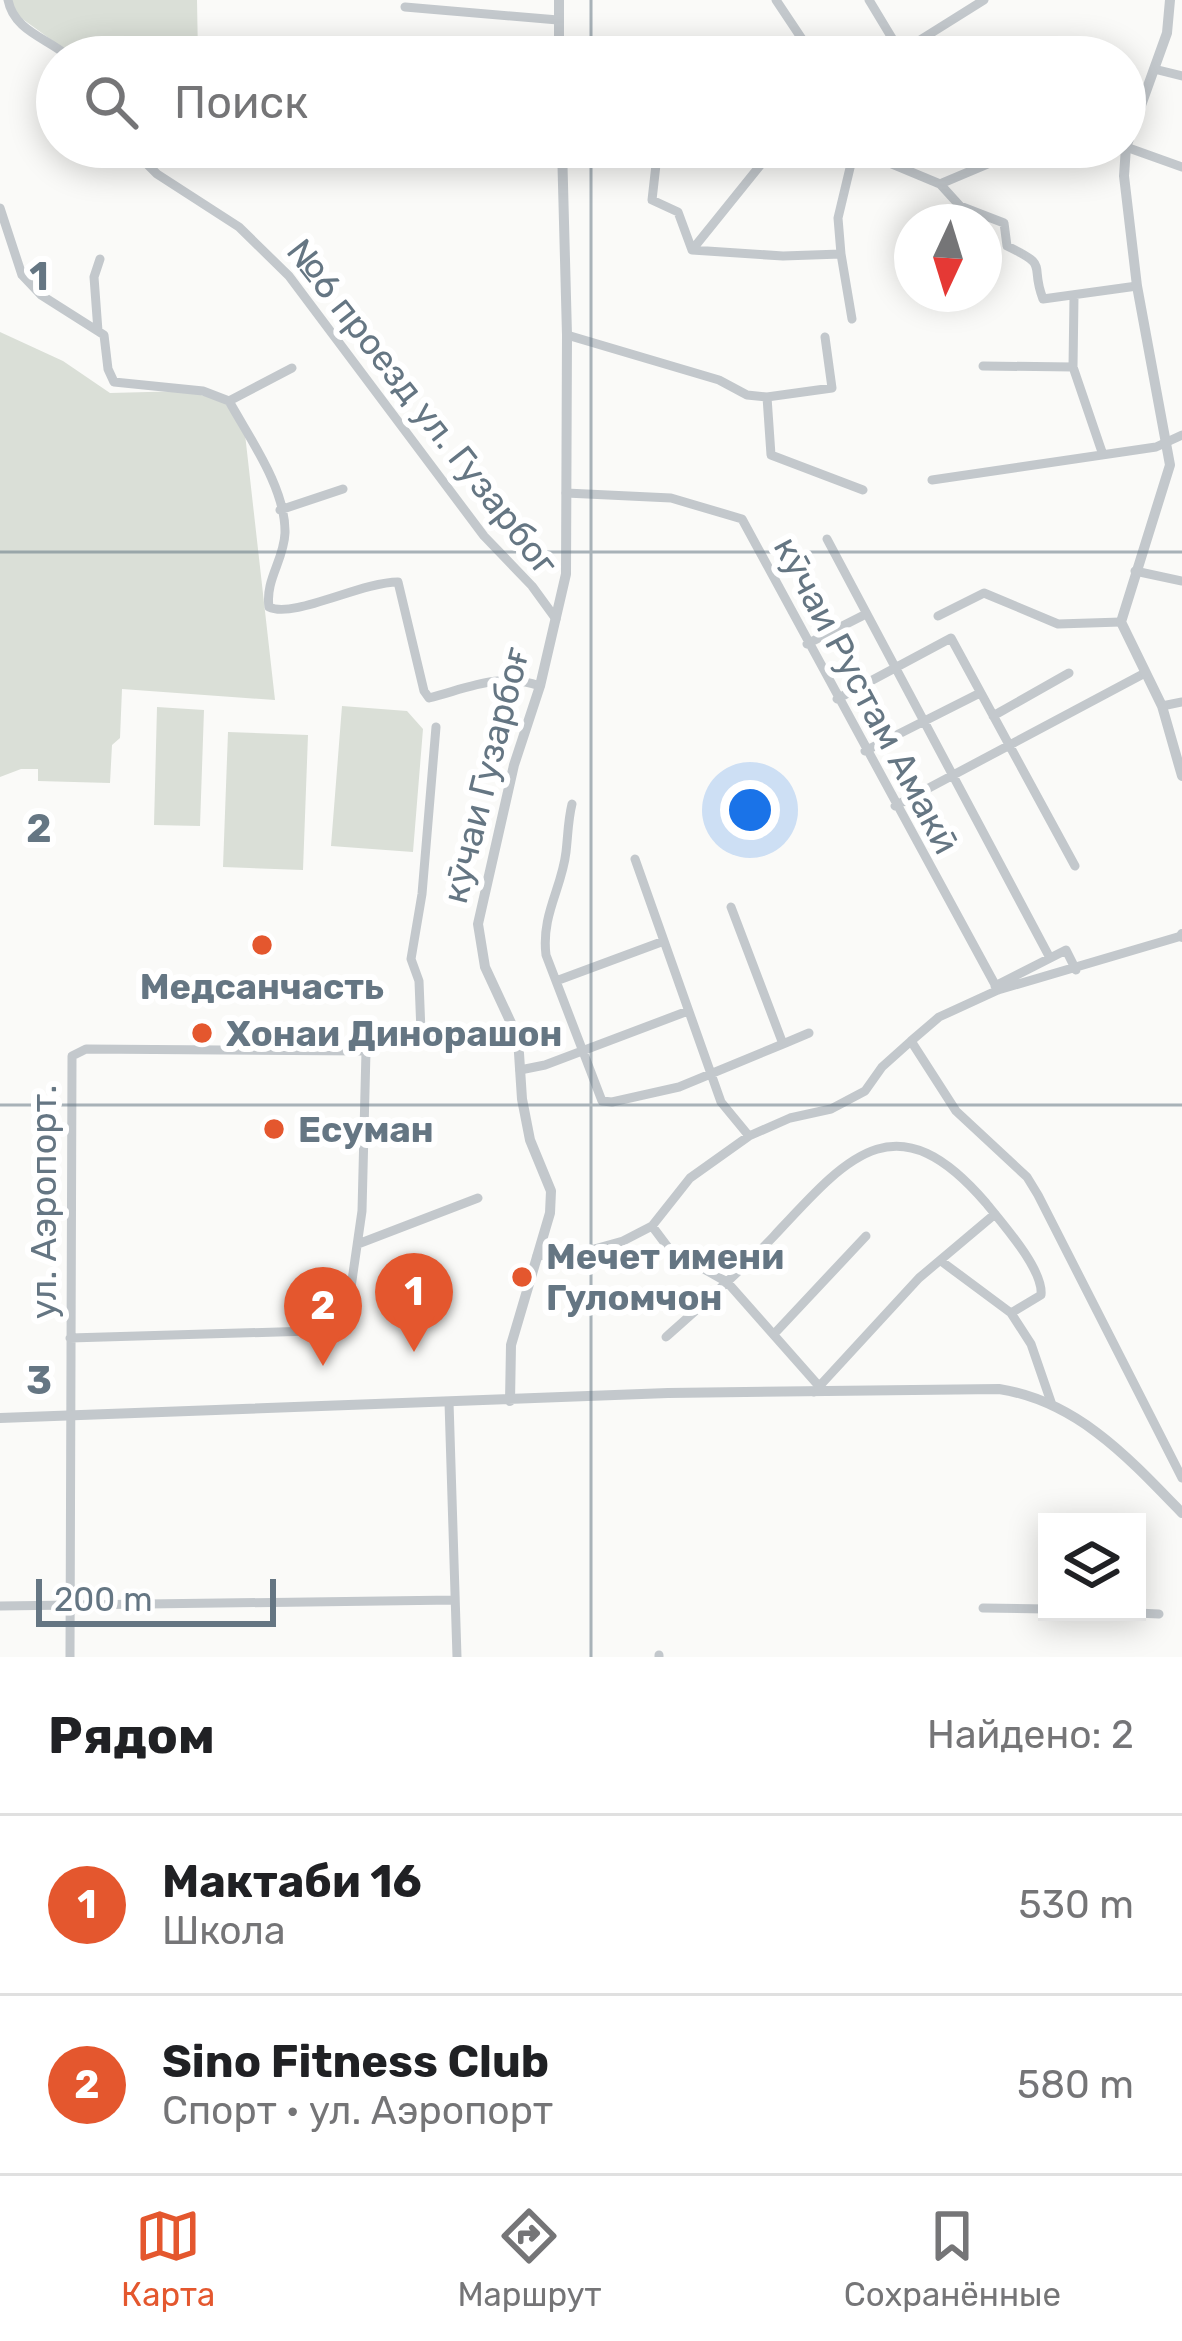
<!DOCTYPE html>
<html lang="ru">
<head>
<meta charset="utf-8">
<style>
	:root { --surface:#fff; --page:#f6f6f6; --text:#202124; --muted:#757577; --line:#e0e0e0; --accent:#e4572e }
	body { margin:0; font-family:Rubik,sans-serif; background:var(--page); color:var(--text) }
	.controls { position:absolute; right:36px; bottom:36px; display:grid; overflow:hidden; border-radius:0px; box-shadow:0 6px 30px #0003 }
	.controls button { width:108px; height:108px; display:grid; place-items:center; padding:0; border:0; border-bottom:3px solid var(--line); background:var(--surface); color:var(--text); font:60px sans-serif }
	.compass { position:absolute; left:894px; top:204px; width:108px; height:108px; border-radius:50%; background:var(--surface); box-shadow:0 6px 30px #0003; rotate:184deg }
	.scale { position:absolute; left:36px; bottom:30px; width:240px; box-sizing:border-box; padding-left:12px; border:6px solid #657683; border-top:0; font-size:33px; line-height:42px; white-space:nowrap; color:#657683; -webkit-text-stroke:9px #fff; paint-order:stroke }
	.you { position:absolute; left:750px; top:810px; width:42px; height:42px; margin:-30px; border:9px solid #fff; border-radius:50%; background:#1a73e8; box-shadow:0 0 0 18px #1a73e833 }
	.badge { display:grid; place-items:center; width:78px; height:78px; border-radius:50%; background:var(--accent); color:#fff; font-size:39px; font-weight:700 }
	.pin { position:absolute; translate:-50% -99px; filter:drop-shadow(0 3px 6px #0008) }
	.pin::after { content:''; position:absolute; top:63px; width:42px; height:36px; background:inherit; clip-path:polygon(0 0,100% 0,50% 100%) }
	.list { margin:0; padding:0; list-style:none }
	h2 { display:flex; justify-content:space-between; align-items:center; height:156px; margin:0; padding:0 48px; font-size:51px }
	h2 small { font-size:39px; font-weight:400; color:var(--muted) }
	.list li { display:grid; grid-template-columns:78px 1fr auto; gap:36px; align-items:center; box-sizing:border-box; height:180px; padding:0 48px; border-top:3px solid var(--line) }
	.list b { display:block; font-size:45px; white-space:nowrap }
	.list p { margin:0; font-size:39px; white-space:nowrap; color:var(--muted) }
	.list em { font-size:39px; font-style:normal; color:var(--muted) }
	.icon { flex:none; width:66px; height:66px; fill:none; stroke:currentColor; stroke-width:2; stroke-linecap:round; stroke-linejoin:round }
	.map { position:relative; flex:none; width:1182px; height:1657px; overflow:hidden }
	.search { position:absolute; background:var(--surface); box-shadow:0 6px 30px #0003; left:36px; right:36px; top:36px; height:132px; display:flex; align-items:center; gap:30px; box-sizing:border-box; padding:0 42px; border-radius:66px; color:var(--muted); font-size:45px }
	.sheet { height:516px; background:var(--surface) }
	nav { display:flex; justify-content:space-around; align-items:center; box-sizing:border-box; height:168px; border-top:3px solid var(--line); background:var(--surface); font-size:33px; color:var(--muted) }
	nav a { display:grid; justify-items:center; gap:6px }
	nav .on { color:var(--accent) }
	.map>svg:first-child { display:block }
	.green { fill:#dadfd7 }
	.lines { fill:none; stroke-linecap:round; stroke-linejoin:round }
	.minor { stroke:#c3c8cc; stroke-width:9 }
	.tertiary { stroke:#c3c8cc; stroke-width:10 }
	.grid { fill:none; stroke:#657683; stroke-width:3; stroke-opacity:0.55 }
	.poi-dot { fill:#e4572e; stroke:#fff; stroke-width:4.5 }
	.labels { text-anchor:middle; stroke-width:12; stroke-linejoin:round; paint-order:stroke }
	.street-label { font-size:36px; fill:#657683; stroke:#fff }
	.poi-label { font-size:36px; font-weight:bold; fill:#657683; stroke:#fff; text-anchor:start }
	.grid-label { font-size:39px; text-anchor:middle; font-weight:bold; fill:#657683; stroke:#fff; stroke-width:12; stroke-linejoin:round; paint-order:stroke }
</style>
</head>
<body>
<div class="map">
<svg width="1182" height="1657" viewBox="0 0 1182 1657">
	<rect width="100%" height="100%" fill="#fafaf8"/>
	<path class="green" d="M11,0h186l1,57h-123l-58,-42z
		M0,332l63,29 47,32 76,-2 41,11 18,32 30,266 -153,-11 -2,49 -8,7 -2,38 -72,-2v-12h-17l-21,8z
		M342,706l65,5 16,18 -10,123 -82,-6z
		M157,707l47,3 -4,116 -46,-1z
		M228,732l80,3 -5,135 -80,-3z"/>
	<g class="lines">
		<path class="minor" d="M8,0c6,31 39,38 61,57
			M776,0l38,57
			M869,0l32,53
			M405,7l153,13
			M893,57l91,-57
			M1154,69l28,7
			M130,147l27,27 82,53 50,49 195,260 48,50 24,33
			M658,147l-6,53 26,12 14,38
			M877,147l15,17 48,20 20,22 44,17 3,23c44,21 22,17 36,53l94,-13
			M1126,147l56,20
			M940,184l64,-27 11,-10
			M0,208l22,67 19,20 63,40 4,34 6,13 89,9 26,10c21,38 57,88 56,132 -1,27 -20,47 -16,74 24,12 92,-25 129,-25l26,109 5,7c39,-10 71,-26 111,-12
			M692,250l91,6 58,-2 -3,-36 17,-71
			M692,250l83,-103
			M841,254l11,65
			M1074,297l-1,70 29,85
			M98,331l-4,-54 6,-18
			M567,335l152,45 28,15 20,2 65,-9 -7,-51
			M983,366l90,1
			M767,397l4,58 92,35
			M229,401l63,-33
			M932,480l224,-33 26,-12
			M566,493l105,5 71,21 256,471
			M280,510l63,-21
			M827,539l223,419
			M1135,571l47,10
			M938,616l46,-23 74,31 63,-2
			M807,644l59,-30
			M837,699l114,-61 124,228
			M1162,706l20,-4
			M993,716l76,-43
			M865,751l115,-58
			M572,804c-4,16 -4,31 -6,48 -4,36 -25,63 -20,103l56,146 10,1 67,-15 104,-43 -52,-137
			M895,806l250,-133
			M635,859l86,243 28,34 41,-18 41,-9 34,-18 17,-24 29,-26
			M1181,936l-183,54 -59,27 -28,24 45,70 71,66 11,18 144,283
			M556,981l108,-40
			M995,986l71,-36 10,20
			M421,1032l37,-1
			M783,1044l26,-11
			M366,1051l31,-16 24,-3 -2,-51 -8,-22 11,-65 14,-167
			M520,1070l25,-5 143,-54
			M652,1226l24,32 19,6 32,18 91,103
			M358,1244l120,-46
			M537,1256l50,-5 36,-10 29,-15 38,-48 59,-42
			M941,1261l70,52
			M775,1333l91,-97
			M666,1337c37,-33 74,-65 108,-101 74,-80 122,-138 212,-33 16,20 58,67 55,92l-30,18 20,31 20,58
			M70,1338l241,-7 31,-13 6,-10 14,-97 4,-160
			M814,1392l105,-114 76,-64
			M449,1402l8,255
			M0,1606l455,-6
			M983,1608l64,1
			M1115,1612l44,2
			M659,1655v2
			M70,1657l2,-601 14,-7 280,2"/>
		<path class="tertiary" d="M559,0v57
			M1170,0l-3,33 -41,114 -2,29 13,110 33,179 -49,157 41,84 20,70
			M1182,934v3
			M510,1401l1,-56 39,-132 1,-22 -21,-51 -8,-41 -4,-61 -33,-71 -7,-43 36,-159 26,-79 26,-112 1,-239 -5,-188
			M0,1418l668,-25 331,-4c78,12 130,69 183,124"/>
	</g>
	<path class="grid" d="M591,0v57M591,147v1510M0,552h1182M0,1105h1182"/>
	<g class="poi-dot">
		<circle cx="262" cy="945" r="12"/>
		<circle cx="202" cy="1033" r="12"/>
		<circle cx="274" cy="1129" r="12"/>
		<circle cx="522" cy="1277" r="12"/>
	</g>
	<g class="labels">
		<g class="street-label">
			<text transform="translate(423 407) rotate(52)" y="13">№6 проезд ул. Гузарбог</text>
			<text transform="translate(867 695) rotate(62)" y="13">кӯчаи Рустам Амакӣ</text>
			<text transform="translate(485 775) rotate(-76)" y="13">кӯчаи Гузарбоғ</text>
			<text transform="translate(43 1202) rotate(-90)" y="13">ул. Аэропорт.</text>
		</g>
		<g class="poi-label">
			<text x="262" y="999" text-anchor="middle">Медсанчасть</text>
			<text x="226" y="1046">Хонаи Динорашон</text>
			<text x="298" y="1142">Есуман</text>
			<text x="546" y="1269">Мечет имени<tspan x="546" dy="41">Гуломчон</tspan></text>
		</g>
	</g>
	<g class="grid-label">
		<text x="39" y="290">1</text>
		<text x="39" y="842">2</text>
		<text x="39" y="1394">3</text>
	</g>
</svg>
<div class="controls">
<button><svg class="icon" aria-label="layers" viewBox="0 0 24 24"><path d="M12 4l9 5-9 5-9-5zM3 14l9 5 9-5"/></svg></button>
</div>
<svg class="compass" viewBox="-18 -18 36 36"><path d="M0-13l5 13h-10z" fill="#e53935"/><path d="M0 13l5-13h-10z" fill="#757577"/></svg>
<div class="scale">200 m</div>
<div class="you"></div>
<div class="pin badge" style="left:414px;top:1352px">1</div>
<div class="pin badge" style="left:323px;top:1366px">2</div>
<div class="search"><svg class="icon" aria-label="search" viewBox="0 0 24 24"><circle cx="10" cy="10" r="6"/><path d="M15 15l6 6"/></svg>Поиск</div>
</div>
<section class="sheet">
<h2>Рядом<small>Найдено: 2</small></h2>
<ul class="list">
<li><span class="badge">1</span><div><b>Мактаби 16</b><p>Школа</p></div><em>530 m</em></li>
<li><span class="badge">2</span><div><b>Sino Fitness Club</b><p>Спорт · ул. Аэропорт</p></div><em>580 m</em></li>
</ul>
</section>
<nav>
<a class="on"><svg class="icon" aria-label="map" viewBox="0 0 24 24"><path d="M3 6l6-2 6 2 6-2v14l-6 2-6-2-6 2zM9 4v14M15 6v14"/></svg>Карта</a>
<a><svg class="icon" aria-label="directions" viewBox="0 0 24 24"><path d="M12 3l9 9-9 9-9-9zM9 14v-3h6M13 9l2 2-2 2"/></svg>Маршрут</a>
<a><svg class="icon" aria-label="saved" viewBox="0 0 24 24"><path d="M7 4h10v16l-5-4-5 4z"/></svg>Сохранённые</a>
</nav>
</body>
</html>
